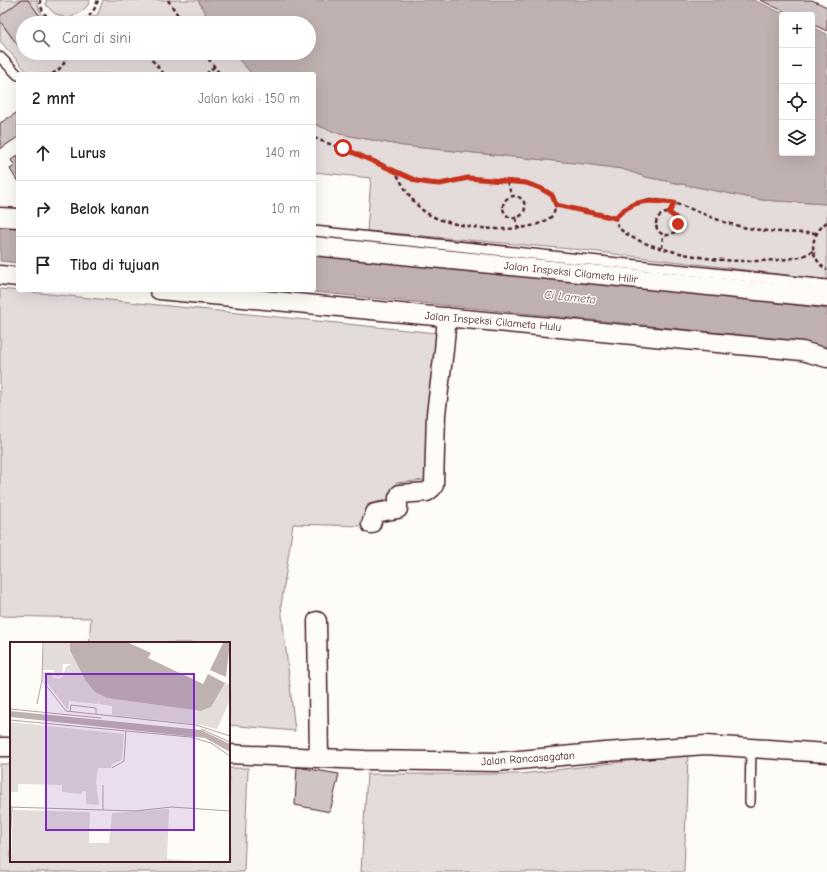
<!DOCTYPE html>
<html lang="id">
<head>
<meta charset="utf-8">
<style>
	:root { --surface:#fff; --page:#f2f2f2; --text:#222; --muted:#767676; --line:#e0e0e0 }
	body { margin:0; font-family:"Comic Neue",sans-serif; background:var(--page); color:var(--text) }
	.controls { position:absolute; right:12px; top:12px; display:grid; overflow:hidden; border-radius:4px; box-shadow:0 4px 16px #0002 }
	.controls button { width:36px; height:36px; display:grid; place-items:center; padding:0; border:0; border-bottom:1px solid var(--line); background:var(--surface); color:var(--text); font:20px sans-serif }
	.stop { position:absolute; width:12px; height:12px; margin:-9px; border:3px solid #c8321e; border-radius:50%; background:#fff }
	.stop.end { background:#c8321e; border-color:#fff; box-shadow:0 1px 4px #0008 }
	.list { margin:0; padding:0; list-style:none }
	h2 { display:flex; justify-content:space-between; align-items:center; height:52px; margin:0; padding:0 16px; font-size:17px }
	h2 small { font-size:13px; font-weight:400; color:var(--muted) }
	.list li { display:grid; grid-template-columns:26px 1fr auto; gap:12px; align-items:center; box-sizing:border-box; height:56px; padding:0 16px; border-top:1px solid var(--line) }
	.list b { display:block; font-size:15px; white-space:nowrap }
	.list em { font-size:13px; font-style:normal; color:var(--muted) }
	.icon { flex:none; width:22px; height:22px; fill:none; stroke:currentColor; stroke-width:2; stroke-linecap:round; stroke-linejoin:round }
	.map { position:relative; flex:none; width:827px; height:872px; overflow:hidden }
	.search { position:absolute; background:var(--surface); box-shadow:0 4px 16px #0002; left:16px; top:16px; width:300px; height:44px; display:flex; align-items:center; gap:10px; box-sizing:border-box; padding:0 14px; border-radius:22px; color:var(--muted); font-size:15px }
	.panel { position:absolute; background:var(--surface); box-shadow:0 4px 16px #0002; left:16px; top:72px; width:300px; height:220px; border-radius:4px }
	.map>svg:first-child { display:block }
	.green { fill:#e3dcda; stroke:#967e82 }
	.water { fill:#c0b1b1; stroke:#91777b }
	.building { fill:#d0c5c4; stroke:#4a1f2b }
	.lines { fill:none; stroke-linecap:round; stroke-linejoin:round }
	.lane-casing { stroke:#4a1f2b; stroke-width:12 }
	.street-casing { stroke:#4a1f2b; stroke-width:21 }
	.path { stroke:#4a1f2b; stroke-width:2.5; stroke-dasharray:4 3; stroke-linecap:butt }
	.lane { stroke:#fdfcf7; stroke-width:9 }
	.street { stroke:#fdfcf7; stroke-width:18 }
	.route { stroke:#c8321e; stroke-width:5 }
	.labels { text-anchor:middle; stroke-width:3; stroke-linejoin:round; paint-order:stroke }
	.street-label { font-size:11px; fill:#4a1f2b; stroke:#fdfcf7 }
	.water-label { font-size:12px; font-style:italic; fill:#73525a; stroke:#fdfcf7 }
	.inset-road { fill:none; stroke:#b5a4a5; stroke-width:1 }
	.view { fill:#7b2cbf; fill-opacity:0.15; stroke:#7b2cbf; stroke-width:2 }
	.inset-edge { fill:none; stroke:#4a1f2b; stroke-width:2 }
</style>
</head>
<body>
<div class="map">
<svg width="827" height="872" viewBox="0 0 827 872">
	<rect width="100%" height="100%" fill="#fdfcf7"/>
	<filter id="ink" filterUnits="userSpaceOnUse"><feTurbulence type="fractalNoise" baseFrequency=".025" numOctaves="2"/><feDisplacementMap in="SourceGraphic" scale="8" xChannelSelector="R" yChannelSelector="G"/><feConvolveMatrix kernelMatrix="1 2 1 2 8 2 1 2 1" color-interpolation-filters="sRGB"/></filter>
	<g filter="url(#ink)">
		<path class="green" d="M0,0h37c1,11 6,16 14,23h-28v30h210l19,21h-223l-29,-33z
			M46,0h44c-2,10 -14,14 -22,19l-14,-6 -8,-8z
			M103,0h95l13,23h-129l16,-9z
			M314,124l26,10 64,12 181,18 37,5 24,8 116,23 65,4v76l-245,-30 -215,-19 4,-53 -57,-6z
			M0,289l436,44 -11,147 -29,3 -5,16 -23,5 -6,22 -69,-2 -12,82 14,125 -66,-6v-82h-140l2,-25 -91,-2z
			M688,754l-4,118h-323l6,-98h154z
			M0,764h11v97h218v-93h19l-4,104h-244z"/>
		<path class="water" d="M198,0h556l32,15h-4v138h30v-126l15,7v170l-65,-4 -116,-23 -24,-8 -37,-5 -181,-18 -64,-12 -26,-10v-50h-62l-19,-21h76v-30h-98z
			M0,225l18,2v36l-18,-2z
			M314,255l434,44 79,10v38l-55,-9 -479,-48h21z"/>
		<path class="building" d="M21,0h7l17,23h-22l-1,28 -22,-30v-5z
			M760,0h52l15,7v24l-15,-7v-9h-20z
			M18,112v25l-18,12v-26z
			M18,155v27l-8,-13 5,-3 -4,-6z
			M297,767l42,7 -9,38 -35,-7z"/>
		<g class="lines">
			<g class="lane-casing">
				<path id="lane" d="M0,57l18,18
					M314,231l513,54
					M750,802l1,-54"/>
			</g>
			<g class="street-casing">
				<path id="street" d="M0,217l18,1
					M314,246l513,52
					M0,275l18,2
					M159,290l643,61 25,7
					M371,524l4,-11 23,-4v-11l2,-4 27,-2 5,-4 2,-3 2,-71 8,-64 3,-33
					M317,621l2,136
					M0,747h11
					M229,754l136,6 132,2 108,-10 101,-7 121,8"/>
			</g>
			<path class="path" d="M40,0c1,12 7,20 19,23
				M168,0l15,23
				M77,23c12,-4 17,-11 21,-23
				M173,23l6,-6
				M151,53l1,7 12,14
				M204,53l16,21
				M52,74c10,-6 13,-10 15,-21
				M206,74l8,-7
				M314,138l58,22 45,21 12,2 11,1 28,-6 58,5 14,5 12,7 4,10c-1,4 -2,9 -4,11 -22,21 -93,13 -118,1 -19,-8 -29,-28 -39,-46
				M507,182l5,14
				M503 207a11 11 0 1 1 22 0a11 11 0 1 1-22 0Z
				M556,205l59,12
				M656 224a11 11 0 1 1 22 0a11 11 0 1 1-22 0Z
				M669,213l5,-10
				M516,218l2,11
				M827,222c-18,14 -19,35 0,48
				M662,248l1,-13
				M813,251c-4,2 -9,5 -14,6 -23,5 -63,5 -86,2 -22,-3 -83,-14 -95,-33 -1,-2 -2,-6 -3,-9 3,-2 6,-6 9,-8 34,-23 74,6 107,15 28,8 56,9 85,9"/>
			<use href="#lane" class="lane"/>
			<use href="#street" class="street"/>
		</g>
	</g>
	<g class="lines" filter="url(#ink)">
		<path class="route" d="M343,148l74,33 12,2 11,1 28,-6 58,5 14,5 12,7 4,10 59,13c19,-20 34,-18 59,-15l-5,10 6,4 3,7"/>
	</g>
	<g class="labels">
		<g class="street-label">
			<text transform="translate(571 272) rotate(6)" y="4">Jalan Inspeksi Cilameta Hilir</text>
			<text transform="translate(493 321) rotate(5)" y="4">Jalan Inspeksi Cilameta Hulu</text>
			<text transform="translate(528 758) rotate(-4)" y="4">Jalan Rancasagatan</text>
		</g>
		<g class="water-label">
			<text transform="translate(570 297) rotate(6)" y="4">Ci Lameta</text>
		</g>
	</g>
	<g transform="translate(10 642)">
		<rect width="220" height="220" fill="#fdfcf7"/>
		<path d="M34,1h26v9l15,28 10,12 12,6 94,13 10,-4 13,-25 6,3v15l-13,29 -15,-4 -90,-10v-9l-13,-2 1,-7 -2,7 -29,-3 -1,9 -25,-32v-6h9l1,5 6,2 4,-3 3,-9 5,-3h-8l-1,10 -4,3 -4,-2v-5h-12zM0,80l114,12 -2,26 -10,4 -1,4h-13l-2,14 3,23 -13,-1v-13h-3l-2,3 -19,-2v-7l-44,-1v8h-8zM159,167l-2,50 32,2h-188l2,-51 77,2 -1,31h20l3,-30z" fill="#e3dcda"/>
		<path d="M60,1h59l22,10 -3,5 55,26 5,-10 17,9 -14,24 -10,4 -94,-13 -12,-6 -10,-12 -15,-29zM213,1h7l-4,34 -16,-7zM0,69l191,19 29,14v8l-25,-14 -195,-21z" fill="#c0b1b1"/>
		<path class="inset-road" d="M33,1l-1,37 24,31 130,14 34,11M27,62l5,-24M0,67l91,9M60,70l1,-7 25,3v6M0,78l180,17 21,6 19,13M191,87l29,13M102,126l12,-7 2,-30M93,143v25M0,165l125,4 37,-4 58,4M0,204l2,-39"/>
		<path class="view" d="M36,32h148v156h-148z"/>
		<rect width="220" height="220" class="inset-edge"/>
	</g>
</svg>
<div class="controls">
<button>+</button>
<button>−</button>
<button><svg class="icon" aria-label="locate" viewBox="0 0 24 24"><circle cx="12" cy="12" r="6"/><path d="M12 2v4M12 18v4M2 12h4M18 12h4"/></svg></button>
<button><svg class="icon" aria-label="layers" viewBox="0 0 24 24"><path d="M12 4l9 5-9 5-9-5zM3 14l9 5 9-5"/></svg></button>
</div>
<div class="stop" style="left:343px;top:148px"></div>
<div class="stop end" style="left:678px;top:224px"></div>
<div class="search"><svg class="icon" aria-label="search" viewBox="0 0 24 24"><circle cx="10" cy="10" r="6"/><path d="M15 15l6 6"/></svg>Cari di sini</div>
<section class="panel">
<h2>2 mnt<small>Jalan kaki · 150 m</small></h2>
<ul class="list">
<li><svg class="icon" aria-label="ahead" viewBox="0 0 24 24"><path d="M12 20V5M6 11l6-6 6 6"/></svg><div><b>Lurus</b></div><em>140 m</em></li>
<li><svg class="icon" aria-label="right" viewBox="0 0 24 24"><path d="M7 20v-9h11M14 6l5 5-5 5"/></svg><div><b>Belok kanan</b></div><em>10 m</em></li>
<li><svg class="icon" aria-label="arrive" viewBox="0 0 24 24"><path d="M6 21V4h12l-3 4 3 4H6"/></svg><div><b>Tiba di tujuan</b></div></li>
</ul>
</section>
</div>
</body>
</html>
